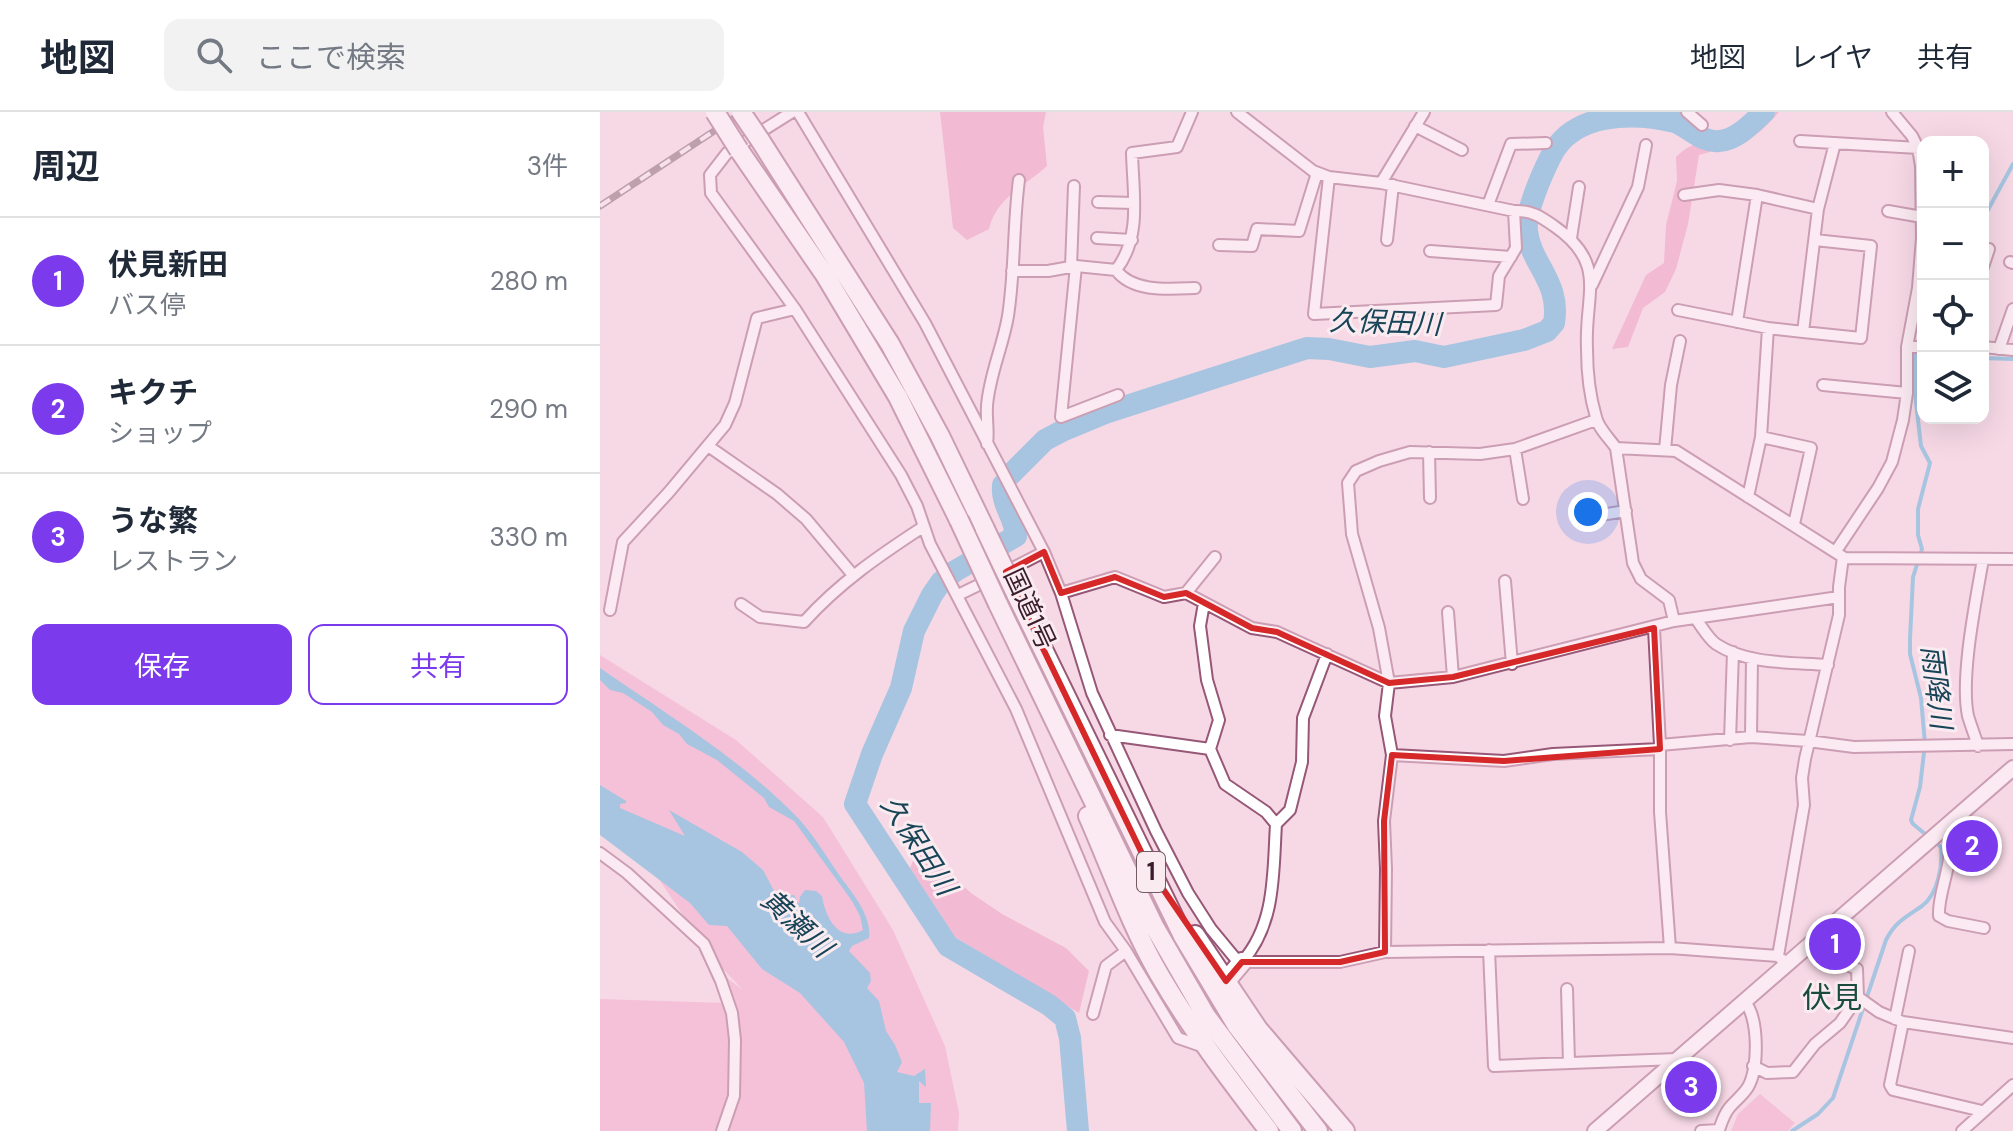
<!DOCTYPE html>
<html lang="ja">
<head>
<meta charset="utf-8">
<style>
	:root { --surface:#fff; --page:#f2f2f3; --text:#1f2937; --muted:#747a83; --line:#e0e1e3; --accent:#7c3aed }
	body { margin:0; font-family:"DM Sans","Noto Sans JP",sans-serif; background:var(--page); color:var(--text) }
	.controls { position:absolute; right:24px; top:24px; display:grid; overflow:hidden; border-radius:16px; box-shadow:0 8px 32px #0002 }
	.controls button { width:72px; height:72px; display:grid; place-items:center; padding:0; border:0; border-bottom:2px solid var(--line); background:var(--surface); color:var(--text); font:40px sans-serif }
	.you { position:absolute; left:988px; top:400px; width:28px; height:28px; margin:-20px; border:6px solid #fff; border-radius:50%; background:#1a73e8; box-shadow:0 0 0 12px #1a73e833 }
	.badge { display:grid; place-items:center; width:52px; height:52px; border-radius:50%; background:var(--accent); color:#fff; font-size:26px; font-weight:700 }
	.pin { position:absolute; translate:-50% -50%; border:4px solid #fff; box-shadow:0 2px 8px #0006 }
	.list { margin:0; padding:0; list-style:none }
	h2 { display:flex; justify-content:space-between; align-items:center; height:104px; margin:0; padding:0 32px; font-size:34px }
	h2 small { font-size:26px; font-weight:400; color:var(--muted) }
	.list li { display:grid; grid-template-columns:52px 1fr auto; gap:24px; align-items:center; box-sizing:border-box; height:128px; padding:0 32px; border-top:2px solid var(--line) }
	.list b { display:block; font-size:30px; white-space:nowrap }
	.list p { margin:0; font-size:26px; white-space:nowrap; color:var(--muted) }
	.list em { font-size:26px; font-style:normal; color:var(--muted) }
	.actions { display:flex; gap:16px; padding:24px 32px }
	.actions a { flex:1; padding:18px 0; border:2px solid var(--accent); border-radius:16px; text-align:center; font-size:28px; color:var(--accent) }
	.actions .main { background:var(--accent); color:#fff }
	.icon { flex:none; width:44px; height:44px; fill:none; stroke:currentColor; stroke-width:2; stroke-linecap:round; stroke-linejoin:round }
	.map { position:relative; flex:none; width:1413px; height:1019px; overflow:hidden }
	header { display:flex; align-items:center; gap:48px; box-sizing:border-box; height:112px; padding:0 40px; background:var(--surface); border-bottom:2px solid var(--line) }
	header strong { font-size:38px }
	nav { display:flex; gap:44px; margin-inline-start:auto; font-size:28px }
	.search { width:560px; height:72px; background:var(--page); display:flex; align-items:center; gap:20px; box-sizing:border-box; padding:0 28px; border-radius:16px; color:var(--muted); font-size:30px }
	main { display:flex }
	aside { flex:1; background:var(--surface) }
	.map>svg:first-child { display:block }
	.green { fill:#f0a4c7 }
	.forest { fill:#ea94bd }
	.water { fill:#45addb }
	.lines { fill:none; stroke-linecap:round; stroke-linejoin:round }
	.stream { stroke:#45addb; stroke-width:4 }
	.river { stroke:#45addb; stroke-width:22 }
	.street-casing { stroke:#975776; stroke-width:14 }
	.secondary-casing { stroke:#975776; stroke-width:18 }
	.highway-casing { stroke:#975776; stroke-width:22 }
	.street { stroke:#fff; stroke-width:10 }
	.secondary { stroke:#fff; stroke-width:14 }
	.highway { stroke:#fff; stroke-width:18 }
	.rail-casing { stroke:#785b68; stroke-width:7 }
	.rail { stroke:#faebf1; stroke-width:4; stroke-dasharray:12; stroke-linecap:butt }
	.highway-bridge-casing { stroke:#975776; stroke-width:22; stroke-linecap:butt }
	.highway-bridge { stroke:#fff; stroke-width:18 }
	.marked { fill:none; stroke:#d62828; stroke-width:6; stroke-linejoin:round }
	.labels { text-anchor:middle; stroke-width:6; stroke-linejoin:round; paint-order:stroke }
	.shield { fill:#faebf1; stroke:#735b66; stroke-width:2 }
	.shield-label { font-size:24px; font-weight:bold; fill:#391d2a }
	.street-label { font-size:26px; fill:#391d2a; stroke:#faebf1 }
	.water-label { font-size:28px; font-style:italic; fill:#184457; stroke:#faebf1 }
	.quarter-label { font-size:30px; fill:#194c3d; stroke:#faebf1 }
</style>
</head>
<body>
<header>
<strong>地図</strong>
<div class="search"><svg class="icon" aria-label="search" viewBox="0 0 24 24"><circle cx="10" cy="10" r="6"/><path d="M15 15l6 6"/></svg>ここで検索</div>
<nav><a>地図</a><a>レイヤ</a><a>共有</a></nav>
</header>
<main>
<aside>
<h2>周辺<small>3件</small></h2>
<ul class="list">
<li><span class="badge">1</span><div><b>伏見新田</b><p>バス停</p></div><em>280 m</em></li>
<li><span class="badge">2</span><div><b>キクチ</b><p>ショップ</p></div><em>290 m</em></li>
<li><span class="badge">3</span><div><b>うな繁</b><p>レストラン</p></div><em>330 m</em></li>
</ul>
<div class="actions"><a class="main">保存</a><a>共有</a></div>
</aside>
<div class="map">
<svg width="1413" height="1019" viewBox="0 0 1413 1019">
	<rect width="100%" height="100%" fill="#f7d9e6"/>
	<path class="green" d="M0,543l136,85 87,77 70,113 52,116 14,67 -1,18h-358v-132l126,4 -4,-29 21,16 -34,-36 -81,-121 -28,-26z
		M1160,982l35,29 -7,8h-57l7,-17z"/>
	<path class="forest" d="M340,0h106l-3,15 4,39c-22,20 -51,32 -58,63l-22,11 -14,-12z
		M1164,0h15c-29,34 -39,31 -80,43l-11,69 -12,45 -11,23 -22,16 -15,39 -16,2 34,-74 18,-12 2,-38 11,-44 -1,-24c22,-20 22,-10 46,-16 16,-3 30,-19 42,-29z
		M319,735l52,46 31,21 64,34 23,23 -10,42 -124,-76 -45,-69z"/>
	<path class="water" d="M0,556c68,47 142,92 199,151 16,18 29,40 43,60 12,16 30,38 27,59l-17,8 -3,5 21,22 1,8 -4,7 12,13 7,30 9,14 7,17 -5,10 17,4 11,-7 1,18 -7,-6v22h12l-1,28h-63l-3,-48 -20,-41 -44,-49 -38,-24 -35,-43 -18,-1 -19,-22 -90,-68v-50l26,16v2l-6,1v4l65,28 -16,-26 73,42 21,18 18,34h4l5,-9h4l5,9 1,-7 5,-7 11,1 6,5c3,20 16,48 41,34l-3,-14 -8,-15 -58,-80 -25,-14 -5,-9 -47,-38 -30,-16 -8,-10 -16,-9 -11,-13 -29,-19 -13,-3 -10,-10z"/>
	<g class="lines">
		<path class="stream" d="M1383,107l30,-55
			M1383,246l30,1
			M1315,282l8,-11
			M1192,1019l26,-17 15,-16 53,-158c9,-18 20,-23 36,-34 16,-12 21,-41 19,-59l-28,-23 -2,-4 9,-33 5,-43 -4,-46 -11,-44v-15l3,-62 9,-28 -4,-14v-26l12,-46 -9,-17 -6,-52v-39l8,-19"/>
		<path class="river" d="M411,362l34,-34 19,-10 41,-17 202,-65 22,1 41,8 45,-6 29,6 80,-17 23,-9 7,-8c7,-41 -23,-58 -27,-92 -2,-19 15,-57 24,-75 22,-44 82,-44 124,-34 15,6 27,21 44,19 18,-1 33,-18 45,-29
			M403,373c-2,20 12,32 13,51l-61,35 -14,11 -9,13 -18,36 -13,57 -29,66 -17,50 93,142 101,59 16,13 5,20 8,93"/>
		<g class="street-casing">
			<path id="street" d="M192,0l-65,41 -17,22 1,18 84,116 106,166 16,31 13,38 86,165 89,213 21,29 52,87 26,9
				M198,0l127,211 119,229 17,41 31,100 64,138 32,62 23,36 24,29 7,4h98l45,-10 285,-4 108,8 9,8
				M637,0l76,59 16,6 52,6 133,28c17,-1 27,6 40,15 55,38 30,69 33,123 0,21 3,48 9,68 2,11 14,22 20,31l60,3 167,106 -4,30v28l-34,144 -3,19 2,27 -26,151
				M1087,0l15,13
				M815,14l47,24
				M1200,29l118,7
				M729,65l-15,137 182,-9 3,-29 17,-28 -2,-37
				M781,71l43,-71
				M1084,83l35,-5 38,5 61,14
				M498,90l35,1
				M888,93l23,-61 35,-1
				M1288,99l34,6
				M497,126l35,2
				M971,126l8,-51
				M787,128l6,-55
				M619,133l33,1 5,-17 42,2 18,-58
				M830,139l81,6
				M1410,150l3,1
				M476,154l-15,151 57,-22
				M471,155l3,-81
				M1383,155l6,-18
				M516,158c17,23 54,19 79,18
				M412,159h36l28,-5 40,4c26,-33 17,-77 16,-117l45,-6 15,-35
				M992,173l46,-98 8,-42
				M1078,198l90,18 35,4 15,-123 17,-66
				M1137,210l20,-127
				M1203,220l58,6 10,-92 -56,-6
				M1307,235h16
				M1383,235l30,3
				M1399,237l14,-40
				M1223,273l84,8
				M1161,325l50,11 -17,76
				M387,332c2,-13 -1,-25 0,-38 2,-30 16,-60 21,-90 7,-45 5,-91 11,-136
				M108,334l69,48 29,25 47,56
				M1016,336l17,115 8,16 28,21 5,21
				M915,337l8,50
				M1065,338l6,-65 9,-44
				M829,340l1,46
				M1148,385l13,-60 7,-109
				M981,406l45,-7
				M1236,439l42,-63 14,-26 11,-42 4,-27v-46l11,-59 4,-50 -1,-72 -3,-18 -6,-12 -20,-24
				M1243,446l170,1
				M403,461l41,-21
				M905,469l7,83
				M461,481l54,-16 49,20 22,-4 29,-36
				M586,481l66,35 25,4 112,51 64,-6 221,-56 165,-24
				M358,483l31,-15
				M604,491l-4,23 7,54 12,40 -9,29 15,35 41,28 10,12
				M141,492l19,13 44,5c35,-39 76,-67 119,-95
				M10,498l13,-68 46,-50 56,-67 10,-22 22,-85 38,-9
				M848,500l5,65
				M1096,507c6,8 12,19 20,25 32,21 76,18 112,21
				M1054,516l6,117v67l10,136
				M510,623l100,14
				M1151,625l1,-79
				M1130,628l3,-88
				M1060,633l91,-8 57,4 46,6 159,-3
				M1378,634c-3,-10 -7,-20 -10,-30 -8,-39 8,-116 15,-157
				M792,643l112,6 49,-7 107,-5
				M1343,716c18,23 -6,61 -4,88l9,5 36,7
				M0,741l27,20 77,71 17,37 11,32 3,27 -1,56 -12,35
				M1205,837l52,20 1,28 21,15 24,10 110,16
				M889,838l5,116 183,-7
				M785,840l1,-83 -2,-48 8,-66 -7,-39 4,-33 -10,-55 -27,-94 -4,-51 8,-12 23,-10 31,-9 70,2 35,-5 81,-29
				M642,850c34,-38 31,-90 34,-138l14,-14 12,-48 1,-44 24,-64
				M967,877l2,74
				M493,902l13,-48 20,-15
				M1295,907l14,-68
				M1303,910l-13,63 3,5 89,21
				M1153,954l14,7 26,-1 22,-28 25,-21 18,-26
				M1101,1019l18,-1c3,-9 5,-16 11,-23 6,-7 13,-12 18,-20 11,-19 11,-71 -4,-86
				M1362,1019l51,-46"/>
		</g>
		<g class="secondary-casing">
			<path id="secondary" d="M995,1019l418,-363"/>
		</g>
		<g class="highway-casing">
			<path id="highway" d="M160,28l130,204 50,92 45,93
				M139,38l86,125 73,122 61,123
				M416,482l167,342 54,90 81,105
				M398,492l156,322 52,90 86,115
				M488,704c23,52 42,108 71,158 32,55 71,106 110,157
				M595,823l63,94 87,102
				M626,869l16,-19"/>
		</g>
		<use href="#street" class="street"/>
		<use href="#secondary" class="secondary"/>
		<use href="#highway" class="highway"/>
		<g class="rail-casing">
			<path id="rail" d="M0,94l143,-94"/>
		</g>
		<use href="#rail" class="rail"/>
		<g class="highway-bridge-casing">
			<path id="highway-bridge" d="M115,0l24,38
				M141,0l19,28
				M359,408l39,84
				M385,417l31,65"/>
		</g>
		<use href="#highway-bridge" class="highway-bridge"/>
	</g>
	<path d="M0 0H1413V1019H0ZM444,440l17,41 54,-16 49,20 22,-4 66,35 25,4 112,51 64,-6 201,-49 6,121 -156,12 -112,-6 -8,66 1,131 -45,10h-98l-16,19 -76,-111 -144,-298z" fill="#f7d9e6" fill-opacity=".55" fill-rule="evenodd"/>
	<path class="marked" d="M444,440l17,41 54,-16 49,20 22,-4 66,35 25,4 112,51 64,-6 201,-49 6,121 -156,12 -112,-6 -8,66 1,131 -45,10h-98l-16,19 -76,-111 -144,-298z"/>
	<g class="labels">
		<rect class="shield" x="537" y="740" width="28" height="40" rx="6"/>
		<g class="shield-label">
			<text x="551" y="768">1</text>
		</g>
		<g class="street-label">
			<text transform="translate(430 497) rotate(65)" y="9">国道1号</text>
		</g>
		<g class="water-label">
			<text transform="translate(785 210) rotate(2)" y="10">久保田川</text>
			<text transform="translate(1337 575) rotate(83)" y="10">雨降川</text>
			<text transform="translate(319 733) rotate(57)" y="10">久保田川</text>
			<text transform="translate(197 811) rotate(43)" y="10">黄瀬川</text>
		</g>
		<g class="quarter-label">
			<text x="1232" y="896">伏見</text>
		</g>
	</g>
</svg>
<div class="controls">
<button>+</button>
<button>−</button>
<button><svg class="icon" aria-label="locate" viewBox="0 0 24 24"><circle cx="12" cy="12" r="6"/><path d="M12 2v4M12 18v4M2 12h4M18 12h4"/></svg></button>
<button><svg class="icon" aria-label="layers" viewBox="0 0 24 24"><path d="M12 4l9 5-9 5-9-5zM3 14l9 5 9-5"/></svg></button>
</div>
<div class="you"></div>
<div class="pin badge" style="left:1235px;top:832px">1</div>
<div class="pin badge" style="left:1372px;top:734px">2</div>
<div class="pin badge" style="left:1091px;top:975px">3</div>
</div>
</main>
</body>
</html>
